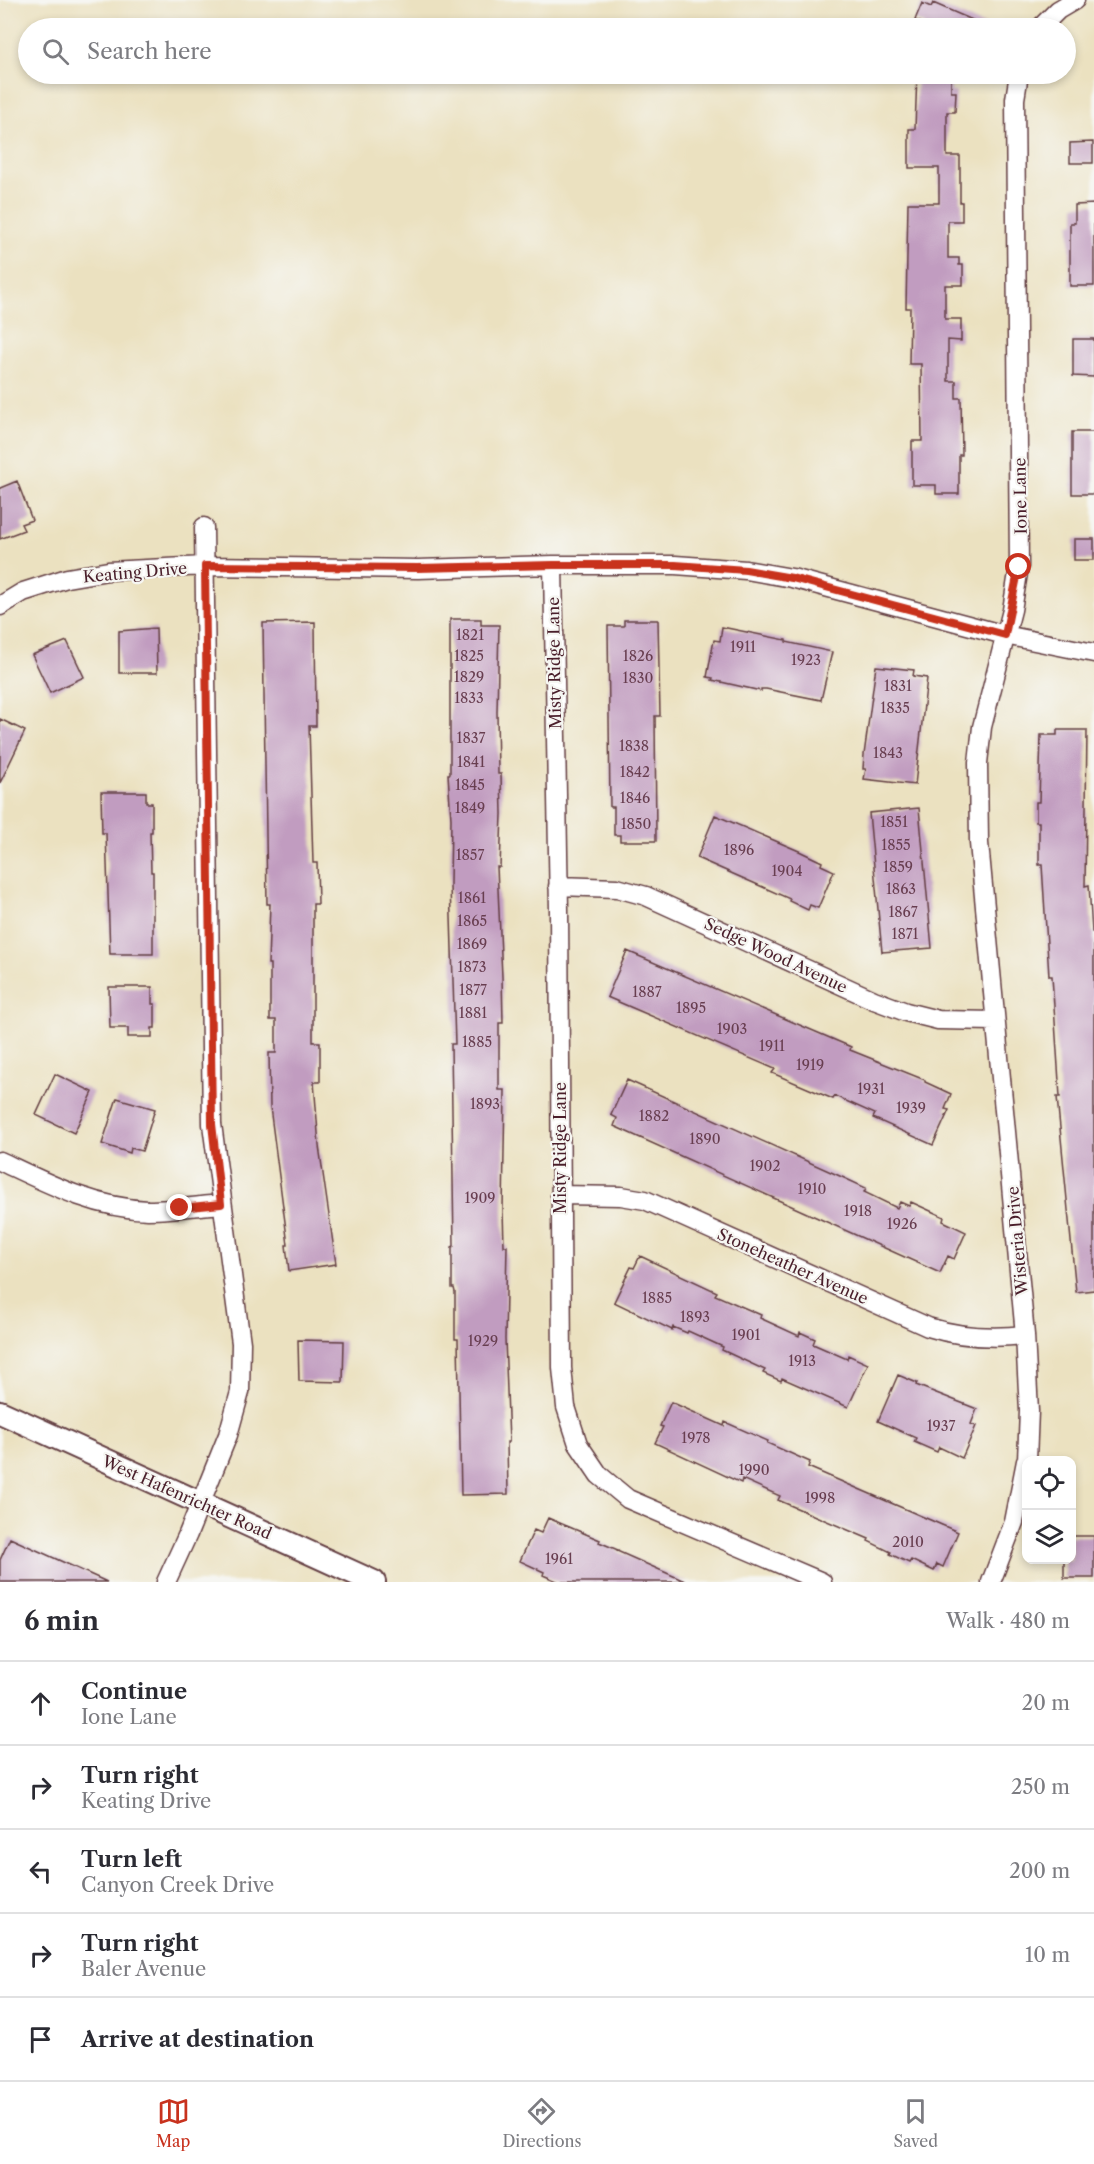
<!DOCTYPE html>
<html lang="en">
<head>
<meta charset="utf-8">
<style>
	:root { --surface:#fff; --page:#f2f2f3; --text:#2b2b33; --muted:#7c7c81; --line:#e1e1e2; --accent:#c8321e }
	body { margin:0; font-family:"Libre Caslon Text",serif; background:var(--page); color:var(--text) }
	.controls { position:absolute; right:18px; bottom:18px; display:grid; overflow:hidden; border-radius:12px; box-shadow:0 3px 9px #0003 }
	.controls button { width:54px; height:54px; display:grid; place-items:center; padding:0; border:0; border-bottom:2px solid var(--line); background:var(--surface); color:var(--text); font:30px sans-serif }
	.stop { position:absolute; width:18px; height:18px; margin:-14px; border:4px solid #c8321e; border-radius:50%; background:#fff }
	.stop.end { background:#c8321e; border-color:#fff; box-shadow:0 2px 6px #0008 }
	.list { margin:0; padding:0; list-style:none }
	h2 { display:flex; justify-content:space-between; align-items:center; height:78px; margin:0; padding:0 24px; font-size:26px }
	h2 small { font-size:20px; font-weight:400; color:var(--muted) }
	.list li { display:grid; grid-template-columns:39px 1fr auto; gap:18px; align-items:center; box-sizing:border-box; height:84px; padding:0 24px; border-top:2px solid var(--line) }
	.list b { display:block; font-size:22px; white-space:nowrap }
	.list p { margin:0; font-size:20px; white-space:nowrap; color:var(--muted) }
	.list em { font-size:20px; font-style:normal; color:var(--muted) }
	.icon { flex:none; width:33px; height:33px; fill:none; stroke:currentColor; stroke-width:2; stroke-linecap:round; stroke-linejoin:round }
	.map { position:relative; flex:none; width:1094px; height:1582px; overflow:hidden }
	.search { position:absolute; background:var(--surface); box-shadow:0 3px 9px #0003; left:18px; right:18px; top:18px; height:66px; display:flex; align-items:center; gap:15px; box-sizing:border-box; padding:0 21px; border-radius:33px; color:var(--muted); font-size:22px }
	.sheet { height:498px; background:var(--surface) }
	nav { display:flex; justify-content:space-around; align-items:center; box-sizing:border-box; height:84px; border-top:2px solid var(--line); background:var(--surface); font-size:16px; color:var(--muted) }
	nav a { display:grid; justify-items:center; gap:3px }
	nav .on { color:var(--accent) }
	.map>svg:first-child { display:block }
	.building { fill:#c19cc0 }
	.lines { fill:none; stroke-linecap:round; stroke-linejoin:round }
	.minor-casing { stroke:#623c41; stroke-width:21 }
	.tertiary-casing { stroke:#623c41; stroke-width:26 }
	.minor { stroke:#fff; stroke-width:18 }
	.tertiary { stroke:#fff; stroke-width:22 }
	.route { stroke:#c8321e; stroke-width:8 }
	.labels { text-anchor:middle; stroke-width:4.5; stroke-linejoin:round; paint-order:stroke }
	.number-label { font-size:14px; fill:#683e50 }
	.street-label { font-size:16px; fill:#4a1f2b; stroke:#f6f6f2 }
</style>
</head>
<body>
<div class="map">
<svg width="1094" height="1582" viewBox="0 0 1094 1582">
	<rect width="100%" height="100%" fill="#f6f6f2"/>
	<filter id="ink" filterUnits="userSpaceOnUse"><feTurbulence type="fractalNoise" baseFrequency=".0167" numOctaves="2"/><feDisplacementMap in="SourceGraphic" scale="12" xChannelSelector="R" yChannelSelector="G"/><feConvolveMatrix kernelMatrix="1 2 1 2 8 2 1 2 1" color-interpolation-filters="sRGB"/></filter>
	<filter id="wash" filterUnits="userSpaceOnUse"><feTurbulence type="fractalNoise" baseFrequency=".008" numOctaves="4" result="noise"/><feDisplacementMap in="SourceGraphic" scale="24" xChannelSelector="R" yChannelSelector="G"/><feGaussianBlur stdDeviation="1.35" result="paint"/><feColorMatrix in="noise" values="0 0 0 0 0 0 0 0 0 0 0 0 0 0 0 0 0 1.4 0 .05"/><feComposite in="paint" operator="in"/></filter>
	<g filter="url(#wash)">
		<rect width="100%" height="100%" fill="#ebe1c0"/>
		<g id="blocks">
			<path class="building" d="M922,3l9,4 2,-4 58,25h-69l2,-4 -9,-4z
				M917,74h34v18h5l-1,20h-8v44h13v46h2v19h-14v37h11v7h4v20h-18v34h16v22l-13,-1v41h8v17h5l1,57h-3v39h-23v-9h-24v-44h10l-1,-77h-12l1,-56h-4l2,-105h31v-35h-30v-39h6z
				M1093,142v21h-23v-20z
				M1094,204v82h-24v-63h5v-18z
				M1073,339h21v38l-21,-1z
				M1072,432h22v62h-22z
				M17,481l15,39 -11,4 3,6 -24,9v-51z
				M1074,539h20v21h-20z
				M450,619h31v6h18l-2,87 1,62h3l1,40 -2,53h-3l5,110 1,46h-4v67h6l-2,120 1,36h3l-2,93 4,103h-2l1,52 -47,1 -3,-156h-3v-47l-1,-4h-2v-41l2,-1 -3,-202h4l-5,-159 1,-66 -3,-45h2z
				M624,620h34l2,96h-5l1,125h-36v-6h-6v-28h-4l-2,-181h16z
				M315,622l1,104h-7l4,137h4l1,41h-5v138h7v40h-6l5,64 17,118 -47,7 -3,-26h2l-18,-138 -1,-54h7v-33h-6v-56h-2l2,-60h-3l-4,-281z
				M722,627l64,13v2l46,10 -11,48 -55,-11h-5v2l-49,-11 1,-2 -6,-1 7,-37 6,1z
				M156,628l1,45h-38v-42z
				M67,641l17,36 -34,16 -18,-38z
				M876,666l38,4 -1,6 14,2 -12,107 -51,-6 2,-10h-3l1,-14z
				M0,719l25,12 -25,52z
				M1057,730h30l-2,156 4,-1 3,47h2v358l-18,2 -19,-195h3l-8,-121h-3l-7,-111h-3v-43h-3v-20h3l2,-67h16z
				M101,792h45v11h6v29h-2l1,40h2v82h-43l-4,-121h-4z
				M919,808l13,140 -50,4 -13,-139z
				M715,815l84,36 23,11 -1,3 13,6 -16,37 -8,-3 -2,5 -19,-9 1,-2 -93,-41z
				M627,951l224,96 -1,3 75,30v2l26,12 -6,15 4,1 -16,35 -60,-27 2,-4 -40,-18 -2,3 -61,-26 3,-4 -168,-72z
				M109,987h43v17h3v24h-3v9h-24v-9h-18z
				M55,1074l38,18 -19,41 -38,-18z
				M627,1080l215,97 24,11 -2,4 33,16 3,-6 9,4 2,-4 33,15 -1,4 23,11 -12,27 -6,-3 -8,17 -326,-147 3,-8 -6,-3z
				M117,1098l38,11 -13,42 -11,-3 -1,5 -28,-9z
				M640,1256l77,36 -2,3 46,20 -1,3 39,18 1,-4 15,7 -2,5 34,15 1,-4 20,9 -20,43 -66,-29 -1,3 -18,-8 2,-3 -43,-20 1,-3 -35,-16 -1,2 -14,-6 -1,3 -58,-28 17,-35 3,1z
				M298,1340l46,1 -1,41 -44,-1z
				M898,1375l19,8 -1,2 61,24 -6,15 5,2 -14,32 -23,-11 -2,5 -23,-10 2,-4 -38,-17z
				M671,1402l53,24 1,-4 43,19 -1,2 43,19 -2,5 150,65 -15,35 -6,-3 -3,7 -23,-11 -2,3 -19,-9 1,-2 -23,-11 1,-2 -91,-39 2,-4 -38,-17 -1,4 -86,-40 8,-16 -3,-1z
				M548,1518l52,22 -1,2 19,8 -1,1 70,31h-128l-16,-7 1,-3 -24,-11 14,-31 7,3z
				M1071,1536h23v42h-30v-18h7z
				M10,1538l97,44h-107v-22z"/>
		</g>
	</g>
	<g filter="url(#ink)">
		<use href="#blocks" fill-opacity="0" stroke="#623c41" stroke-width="1.5"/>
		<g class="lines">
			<g class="minor-casing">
				<path id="minor" d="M1040,28l18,-18 17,-10
					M1019,74l-4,25 4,468 -7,43 -30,117 -4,36 1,80 46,492 4,76 -2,49
					M553,565l6,345 3,458 4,39 12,37 21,31 29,24 194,83
					M0,606l23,-14 44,-14 41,-7 97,-5 213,3 135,-4h122l71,5 46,8 213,57 89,18
					M558,886l59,2 29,8 228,104 32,12 32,8 57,1
					M0,1161c47,22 94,47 148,49 24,0 49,-4 73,-6
					M560,1195l61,1 24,4 283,127c32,10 63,12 97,8
					M166,1582l22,-48 40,-99 12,-43 1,-49 -29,-219 -8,-597
					M991,1582l23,-60 12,-61"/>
			</g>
			<g class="tertiary-casing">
				<path id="tertiary" d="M0,1412l374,170"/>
			</g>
			<use href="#minor" class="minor"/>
			<use href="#tertiary" class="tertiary"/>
		</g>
	</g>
	<g class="lines" filter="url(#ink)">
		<path class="route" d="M180,1208l41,-4 -9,-80 -7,-558 213,2 135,-3h122l71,5 46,8 213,57 14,-68"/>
	</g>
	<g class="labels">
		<g class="number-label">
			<text x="470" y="640">1821</text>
			<text x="743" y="652">1911</text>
			<text x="469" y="661">1825</text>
			<text x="638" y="661">1826</text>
			<text x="806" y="665">1923</text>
			<text x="469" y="682">1829</text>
			<text x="638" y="683">1830</text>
			<text x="898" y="691">1831</text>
			<text x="469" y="703">1833</text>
			<text x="895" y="713">1835</text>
			<text x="471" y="743">1837</text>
			<text x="634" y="751">1838</text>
			<text x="888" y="758">1843</text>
			<text x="471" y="767">1841</text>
			<text x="635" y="777">1842</text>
			<text x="470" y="790">1845</text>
			<text x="635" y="803">1846</text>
			<text x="470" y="813">1849</text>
			<text x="894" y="827">1851</text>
			<text x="636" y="829">1850</text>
			<text x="896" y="850">1855</text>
			<text x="739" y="855">1896</text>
			<text x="470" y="860">1857</text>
			<text x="898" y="872">1859</text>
			<text x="787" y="876">1904</text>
			<text x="901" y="894">1863</text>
			<text x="472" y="903">1861</text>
			<text x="903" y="917">1867</text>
			<text x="472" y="926">1865</text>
			<text x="905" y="939">1871</text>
			<text x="472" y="949">1869</text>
			<text x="472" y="972">1873</text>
			<text x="473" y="995">1877</text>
			<text x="647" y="997">1887</text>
			<text x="691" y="1013">1895</text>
			<text x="473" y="1018">1881</text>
			<text x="732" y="1034">1903</text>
			<text x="477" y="1047">1885</text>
			<text x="772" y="1051">1911</text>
			<text x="810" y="1070">1919</text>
			<text x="871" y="1094">1931</text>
			<text x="485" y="1109">1893</text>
			<text x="911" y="1113">1939</text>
			<text x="654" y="1121">1882</text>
			<text x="705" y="1144">1890</text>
			<text x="765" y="1171">1902</text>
			<text x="812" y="1194">1910</text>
			<text x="480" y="1203">1909</text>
			<text x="858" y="1216">1918</text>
			<text x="902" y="1229">1926</text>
			<text x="657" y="1303">1885</text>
			<text x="695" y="1322">1893</text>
			<text x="746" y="1340">1901</text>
			<text x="483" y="1346">1929</text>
			<text x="802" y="1366">1913</text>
			<text x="941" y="1431">1937</text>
			<text x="696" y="1443">1978</text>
			<text x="754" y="1475">1990</text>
			<text x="820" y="1503">1998</text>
			<text x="908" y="1547">2010</text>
			<text x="559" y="1564">1961</text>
		</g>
		<g class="street-label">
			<text transform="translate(1020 496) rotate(-91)" y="6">Ione Lane</text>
			<text transform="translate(135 572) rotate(-5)" y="6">Keating Drive</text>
			<text transform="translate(554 663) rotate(-91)" y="6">Misty Ridge Lane</text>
			<text transform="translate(776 955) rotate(25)" y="6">Sedge Wood Avenue</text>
			<text transform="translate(560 1148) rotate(-90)" y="6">Misty Ridge Lane</text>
			<text transform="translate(1017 1241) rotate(-95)" y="6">Wisteria Drive</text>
			<text transform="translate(793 1266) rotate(24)" y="6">Stoneheather Avenue</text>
			<text transform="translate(187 1497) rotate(24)" y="6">West Hafenrichter Road</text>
		</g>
	</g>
</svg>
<div class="controls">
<button><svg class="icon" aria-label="locate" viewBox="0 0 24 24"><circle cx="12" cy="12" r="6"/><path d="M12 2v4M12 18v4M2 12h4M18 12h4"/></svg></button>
<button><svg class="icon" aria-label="layers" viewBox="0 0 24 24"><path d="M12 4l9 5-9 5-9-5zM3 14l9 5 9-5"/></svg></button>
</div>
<div class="stop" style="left:1019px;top:567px"></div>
<div class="stop end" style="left:180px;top:1208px"></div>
<div class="search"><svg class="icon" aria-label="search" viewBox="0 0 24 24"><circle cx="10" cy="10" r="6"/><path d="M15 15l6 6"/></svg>Search here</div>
</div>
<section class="sheet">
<h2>6 min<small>Walk · 480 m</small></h2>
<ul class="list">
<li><svg class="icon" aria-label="ahead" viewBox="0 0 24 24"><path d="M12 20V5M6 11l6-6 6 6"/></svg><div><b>Continue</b><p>Ione Lane</p></div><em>20 m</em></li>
<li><svg class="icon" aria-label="right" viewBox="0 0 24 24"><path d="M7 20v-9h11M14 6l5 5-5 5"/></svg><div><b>Turn right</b><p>Keating Drive</p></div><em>250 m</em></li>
<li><svg class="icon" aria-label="left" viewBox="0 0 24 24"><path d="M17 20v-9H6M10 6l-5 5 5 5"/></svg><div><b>Turn left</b><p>Canyon Creek Drive</p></div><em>200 m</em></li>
<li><svg class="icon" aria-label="right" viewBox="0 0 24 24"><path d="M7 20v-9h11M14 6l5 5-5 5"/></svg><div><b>Turn right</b><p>Baler Avenue</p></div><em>10 m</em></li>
<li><svg class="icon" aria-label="arrive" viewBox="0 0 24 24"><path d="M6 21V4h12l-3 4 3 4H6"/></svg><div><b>Arrive at destination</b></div></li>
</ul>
</section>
<nav>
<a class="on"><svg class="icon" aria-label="map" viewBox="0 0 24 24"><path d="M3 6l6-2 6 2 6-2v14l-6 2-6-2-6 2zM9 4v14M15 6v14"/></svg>Map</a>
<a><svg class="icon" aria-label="directions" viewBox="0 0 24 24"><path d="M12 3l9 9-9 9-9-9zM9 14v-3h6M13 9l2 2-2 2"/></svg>Directions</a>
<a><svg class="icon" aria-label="saved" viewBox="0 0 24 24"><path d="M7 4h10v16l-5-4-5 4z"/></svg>Saved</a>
</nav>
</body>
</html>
